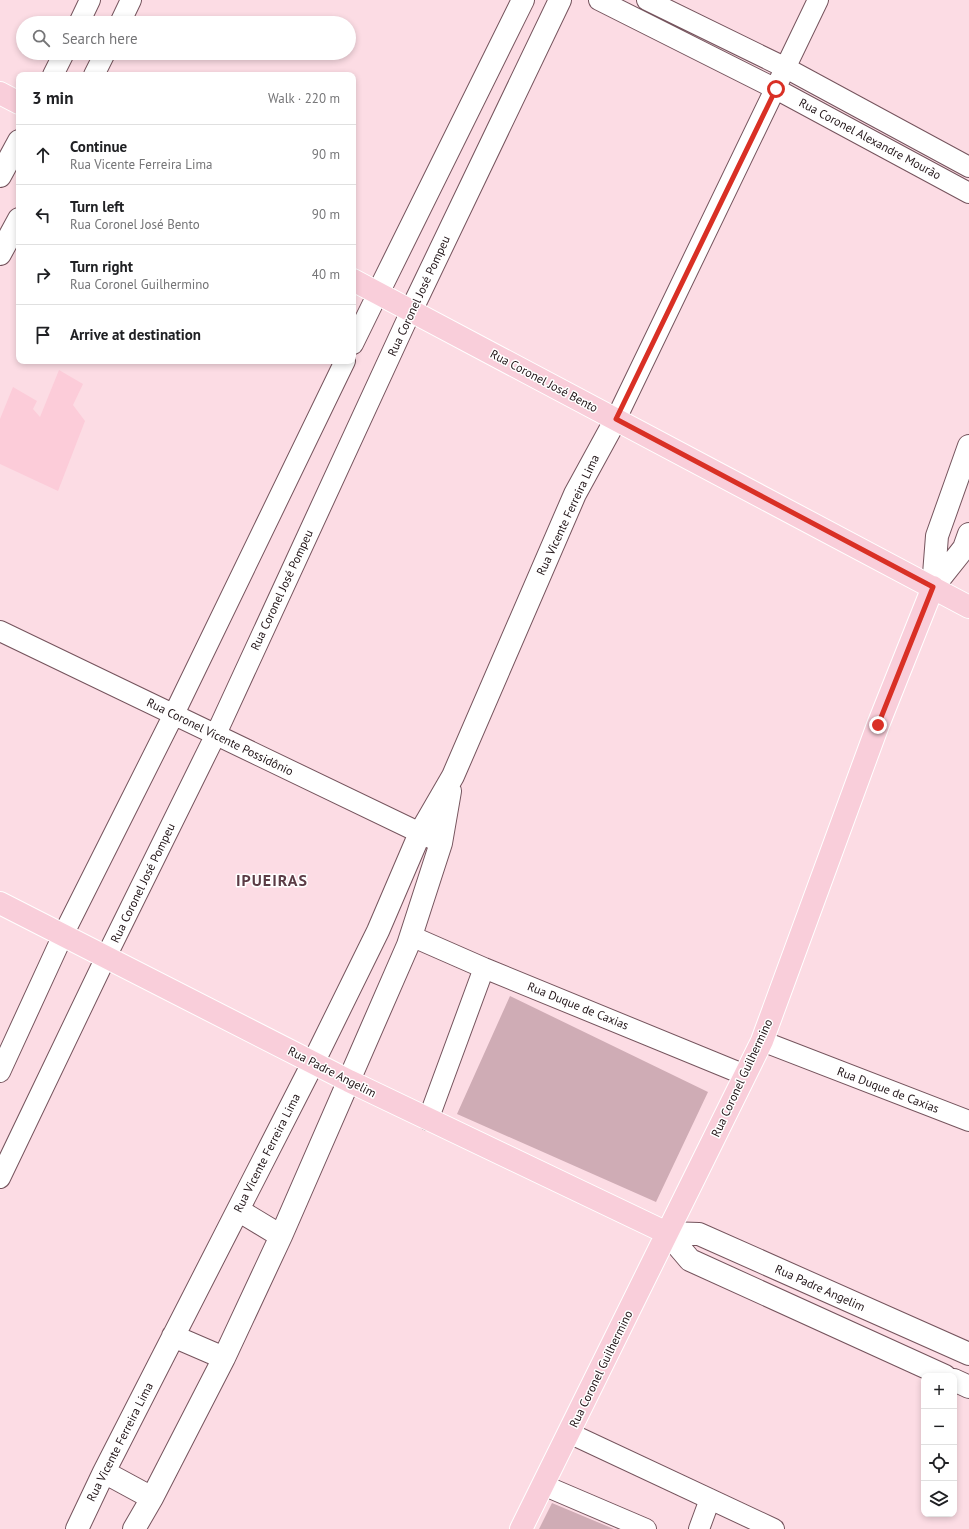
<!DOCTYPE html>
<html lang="en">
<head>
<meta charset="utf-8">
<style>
	:root { --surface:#fff; --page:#f2f2f2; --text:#202124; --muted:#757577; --line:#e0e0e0 }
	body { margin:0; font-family:"PT Sans",sans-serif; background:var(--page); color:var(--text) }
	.controls { position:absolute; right:12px; bottom:12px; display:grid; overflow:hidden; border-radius:8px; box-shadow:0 2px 6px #0003 }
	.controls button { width:36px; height:36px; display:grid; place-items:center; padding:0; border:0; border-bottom:1px solid var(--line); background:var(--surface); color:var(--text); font:20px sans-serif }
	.stop { position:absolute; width:12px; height:12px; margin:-9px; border:3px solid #d93025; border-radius:50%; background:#fff }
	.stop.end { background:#d93025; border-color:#fff; box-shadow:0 1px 4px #0008 }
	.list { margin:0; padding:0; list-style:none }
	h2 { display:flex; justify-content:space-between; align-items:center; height:52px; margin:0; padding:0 16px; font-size:17px }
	h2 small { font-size:13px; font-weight:400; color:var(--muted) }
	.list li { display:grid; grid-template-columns:26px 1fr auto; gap:12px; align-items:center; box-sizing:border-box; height:60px; padding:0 16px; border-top:1px solid var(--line) }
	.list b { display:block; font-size:15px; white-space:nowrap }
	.list p { margin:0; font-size:13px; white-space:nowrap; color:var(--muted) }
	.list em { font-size:13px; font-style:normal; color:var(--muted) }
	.icon { flex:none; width:22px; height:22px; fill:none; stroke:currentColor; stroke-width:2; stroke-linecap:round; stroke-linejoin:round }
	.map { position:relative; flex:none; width:969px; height:1529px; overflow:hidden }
	.search { position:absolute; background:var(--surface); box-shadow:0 2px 6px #0003; left:16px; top:16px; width:340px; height:44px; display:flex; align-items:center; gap:10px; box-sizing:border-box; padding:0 14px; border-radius:22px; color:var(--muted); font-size:15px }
	.panel { position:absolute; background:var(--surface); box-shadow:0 2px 6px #0003; left:16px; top:72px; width:340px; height:292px; border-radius:8px }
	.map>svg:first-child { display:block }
	.built { fill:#fcccd9 }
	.green { fill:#cfacb5 }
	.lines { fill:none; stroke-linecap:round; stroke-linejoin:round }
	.minor-casing { stroke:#75545d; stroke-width:22 }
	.tertiary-casing { stroke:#75545d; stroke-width:24 }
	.primary-casing { stroke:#fff; stroke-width:24 }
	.minor { stroke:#fff; stroke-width:20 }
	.tertiary { stroke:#fff; stroke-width:22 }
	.primary { stroke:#f9ceda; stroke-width:22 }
	.route { stroke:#d93025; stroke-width:5 }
	.labels { text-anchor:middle; stroke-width:3; stroke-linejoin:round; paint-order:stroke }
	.street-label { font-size:12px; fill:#211417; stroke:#fff }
	.district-label { font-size:16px; font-weight:bold; letter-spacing:1px; fill:#5b3c45; stroke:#fff }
</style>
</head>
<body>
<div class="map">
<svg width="969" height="1529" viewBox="0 0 969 1529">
	<rect width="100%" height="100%" fill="#fcdce4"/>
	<path class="built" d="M59,370l24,14 -10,21 12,16 -27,70 -58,-27v-45l13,-32 24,14 -4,8 7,8z"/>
	<path class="green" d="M510,996l198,96 -52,110 -199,-88z
		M552,1503l62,26h-75z"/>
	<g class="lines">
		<g class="minor-casing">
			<path id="minor" d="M599,0l177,89 193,104
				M647,0l139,68 183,99
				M79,23l11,-23
				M120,23l11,-23
				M53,75l11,-22
				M94,75l11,-22
				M353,344l25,-51
				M616,419l202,-419
				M0,631l441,212
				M411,936l73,32 261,107
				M762,1041l207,80
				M0,1072l63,-137 111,-221 171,-353
				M428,1120l56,-152
				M0,1178l106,-221 110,-223 195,-423
				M569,1433l205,96
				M543,1485l103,44
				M699,1529l11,-30"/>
		</g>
		<g class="tertiary-casing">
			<path id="tertiary" d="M0,176l19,-35
				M0,254l19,-35
				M378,293l145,-293
				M411,311l149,-311
				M933,587l4,-51 32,-90
				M933,587l31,-39 5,-14
				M238,1210l43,26
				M667,1233l32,1 270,120
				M667,1233l23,27 255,116
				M173,1336l51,22
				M954,1380l15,7
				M104,1472l48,26
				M77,1529l27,-57 209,-409 65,-132 42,-98 33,-57 122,-282 41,-75
				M134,1529l18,-31 72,-140 57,-122 127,-291 33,-102 9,-52"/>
		</g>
		<g class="primary-casing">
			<path id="primary" d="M0,93l19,10
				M353,280l616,327
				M0,903l349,178 318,152
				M521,1529l241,-488 116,-316 55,-138"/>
		</g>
		<use href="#minor" class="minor"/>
		<use href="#tertiary" class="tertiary"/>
		<use href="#primary" class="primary"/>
	</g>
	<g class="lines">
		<path class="route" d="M776,89l-160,330 317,168 -55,138"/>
	</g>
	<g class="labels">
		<g class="street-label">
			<text transform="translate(870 139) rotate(28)" y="4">Rua Coronel Alexandre Mourão</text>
			<text transform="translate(419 296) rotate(-65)" y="4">Rua Coronel José Pompeu</text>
			<text transform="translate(544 381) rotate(28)" y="4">Rua Coronel José Bento</text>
			<text transform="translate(568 515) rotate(-65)" y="4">Rua Vicente Ferreira Lima</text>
			<text transform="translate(282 590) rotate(-65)" y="4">Rua Coronel José Pompeu</text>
			<text transform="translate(220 737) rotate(26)" y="4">Rua Coronel Vicente Possidônio</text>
			<text transform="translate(143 883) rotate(-64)" y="4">Rua Coronel José Pompeu</text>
			<text transform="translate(578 1006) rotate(22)" y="4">Rua Duque de Caxias</text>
			<text transform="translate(332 1072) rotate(27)" y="4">Rua Padre Angelim</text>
			<text transform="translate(742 1078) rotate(-65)" y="4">Rua Coronel Guilhermino</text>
			<text transform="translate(888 1090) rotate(21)" y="4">Rua Duque de Caxias</text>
			<text transform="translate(267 1153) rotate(-63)" y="4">Rua Vicente Ferreira Lima</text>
			<text transform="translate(820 1288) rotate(24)" y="4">Rua Padre Angelim</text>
			<text transform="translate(601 1369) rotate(-64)" y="4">Rua Coronel Guilhermino</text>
			<text transform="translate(120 1442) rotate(-63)" y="4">Rua Vicente Ferreira Lima</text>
		</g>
		<g class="district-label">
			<text x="272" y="886">IPUEIRAS</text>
		</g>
	</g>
</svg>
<div class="controls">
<button>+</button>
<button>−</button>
<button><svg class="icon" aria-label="locate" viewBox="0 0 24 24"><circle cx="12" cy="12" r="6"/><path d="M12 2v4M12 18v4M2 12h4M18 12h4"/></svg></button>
<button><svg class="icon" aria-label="layers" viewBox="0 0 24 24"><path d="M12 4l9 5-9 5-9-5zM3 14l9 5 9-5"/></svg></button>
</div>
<div class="stop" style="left:776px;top:89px"></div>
<div class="stop end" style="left:878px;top:725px"></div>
<div class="search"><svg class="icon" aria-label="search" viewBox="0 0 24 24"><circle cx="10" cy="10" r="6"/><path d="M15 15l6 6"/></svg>Search here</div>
<section class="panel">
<h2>3 min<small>Walk · 220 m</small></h2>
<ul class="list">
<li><svg class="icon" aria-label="ahead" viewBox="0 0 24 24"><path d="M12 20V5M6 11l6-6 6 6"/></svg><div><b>Continue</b><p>Rua Vicente Ferreira Lima</p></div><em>90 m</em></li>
<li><svg class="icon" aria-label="left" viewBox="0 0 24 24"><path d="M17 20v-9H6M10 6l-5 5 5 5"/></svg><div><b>Turn left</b><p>Rua Coronel José Bento</p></div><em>90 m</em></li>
<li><svg class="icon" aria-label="right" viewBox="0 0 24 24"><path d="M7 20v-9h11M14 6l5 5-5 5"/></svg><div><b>Turn right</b><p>Rua Coronel Guilhermino</p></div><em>40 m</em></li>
<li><svg class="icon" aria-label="arrive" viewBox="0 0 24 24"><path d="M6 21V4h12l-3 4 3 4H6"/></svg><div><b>Arrive at destination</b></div></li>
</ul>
</section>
</div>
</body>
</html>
